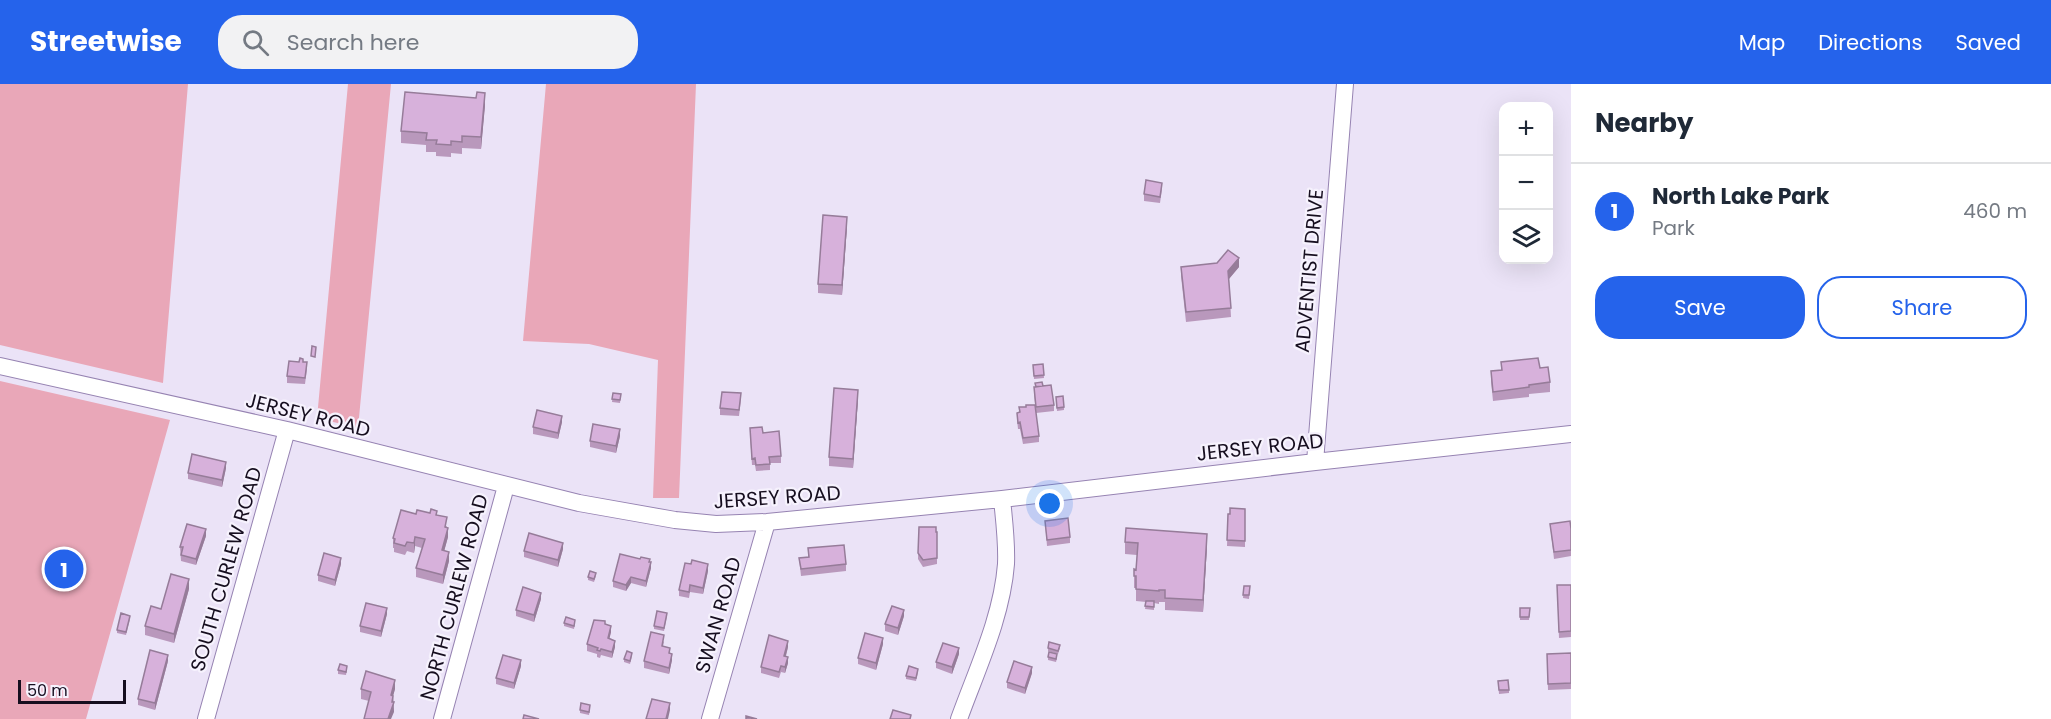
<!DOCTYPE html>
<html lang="en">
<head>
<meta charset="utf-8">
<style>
	:root { --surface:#fff; --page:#f2f2f3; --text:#1f2937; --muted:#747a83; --line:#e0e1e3; --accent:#2563eb }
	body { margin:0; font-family:Poppins,sans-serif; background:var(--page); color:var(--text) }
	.controls { position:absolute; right:18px; top:18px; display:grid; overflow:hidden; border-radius:12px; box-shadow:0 6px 24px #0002 }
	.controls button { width:54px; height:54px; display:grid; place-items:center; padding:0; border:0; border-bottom:2px solid var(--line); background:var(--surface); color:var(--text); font:30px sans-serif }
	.scale { position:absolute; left:18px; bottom:15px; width:108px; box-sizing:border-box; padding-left:6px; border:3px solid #160e1f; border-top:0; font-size:16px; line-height:21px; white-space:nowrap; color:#160e1f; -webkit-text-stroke:4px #f6f2fd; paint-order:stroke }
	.you { position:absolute; left:1050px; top:420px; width:21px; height:21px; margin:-15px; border:4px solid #fff; border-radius:50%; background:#1a73e8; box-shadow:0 0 0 9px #1a73e833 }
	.badge { display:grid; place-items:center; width:39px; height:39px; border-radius:50%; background:var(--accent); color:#fff; font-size:20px; font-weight:700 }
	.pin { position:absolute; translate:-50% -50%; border:3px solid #fff; box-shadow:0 2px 6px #0006 }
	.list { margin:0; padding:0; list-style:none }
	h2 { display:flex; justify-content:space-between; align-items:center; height:78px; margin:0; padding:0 24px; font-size:26px }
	h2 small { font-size:20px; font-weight:400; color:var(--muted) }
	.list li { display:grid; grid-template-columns:39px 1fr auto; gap:18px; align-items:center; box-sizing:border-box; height:96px; padding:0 24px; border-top:2px solid var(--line) }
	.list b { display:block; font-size:22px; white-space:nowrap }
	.list p { margin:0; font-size:20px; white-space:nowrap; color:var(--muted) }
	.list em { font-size:20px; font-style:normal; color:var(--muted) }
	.actions { display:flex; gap:12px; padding:18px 24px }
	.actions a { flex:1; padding:14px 0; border:2px solid var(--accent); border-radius:24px; text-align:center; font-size:21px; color:var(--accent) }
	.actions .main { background:var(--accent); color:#fff }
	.icon { flex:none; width:33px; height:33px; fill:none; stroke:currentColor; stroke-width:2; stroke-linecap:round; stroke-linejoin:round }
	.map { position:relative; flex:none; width:1571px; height:635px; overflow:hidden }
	header { display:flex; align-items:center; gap:36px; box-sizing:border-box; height:84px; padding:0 30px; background:var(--accent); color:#fff }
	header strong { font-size:28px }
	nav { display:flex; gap:33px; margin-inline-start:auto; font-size:21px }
	.search { width:420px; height:54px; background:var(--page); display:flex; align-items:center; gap:15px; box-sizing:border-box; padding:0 21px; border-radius:24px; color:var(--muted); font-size:22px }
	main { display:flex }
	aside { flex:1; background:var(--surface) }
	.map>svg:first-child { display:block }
	.green { fill:#e9a7b8 }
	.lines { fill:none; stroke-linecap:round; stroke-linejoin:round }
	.minor-casing { stroke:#9683b2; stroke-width:18 }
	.minor { stroke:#fff; stroke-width:16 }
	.wall { fill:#b998bc }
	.shaded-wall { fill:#967c99 }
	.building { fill:#d7b1db; stroke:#967c99; stroke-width:1.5 }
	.labels { text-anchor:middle; stroke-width:4.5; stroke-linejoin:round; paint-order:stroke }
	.street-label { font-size:20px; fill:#160e1f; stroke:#f6f2fd }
</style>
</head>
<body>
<header>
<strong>Streetwise</strong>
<div class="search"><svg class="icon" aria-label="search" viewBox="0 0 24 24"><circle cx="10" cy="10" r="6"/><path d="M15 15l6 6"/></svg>Search here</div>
<nav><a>Map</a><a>Directions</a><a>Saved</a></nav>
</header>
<main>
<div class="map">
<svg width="1571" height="635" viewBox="0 0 1571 635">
	<rect width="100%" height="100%" fill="#ebe3f7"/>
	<path class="green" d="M0,0h188l-25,299 -163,-38z
		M348,0h43l-33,344 -41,-10z
		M546,0h150l-17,414h-26l5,-138 -69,-16 -66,-3z
		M0,297l170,39 -84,299h-86z"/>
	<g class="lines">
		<g class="minor-casing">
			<path id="minor" d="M0,282l287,64 292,73 96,17 41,4 51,-2 235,-23 313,-37 256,-28
				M1315,378l30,-378
				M206,635l81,-289
				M442,635l64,-233
				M710,635l57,-197
				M959,635c18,-50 43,-102 47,-155 1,-22 -2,-44 -4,-65"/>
		</g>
		<use href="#minor" class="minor"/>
	</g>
	<path class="wall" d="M485,21l-4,44 -19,-1v6l-11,-1v4l-15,-1v-4h-10v-7l-25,-2v-12z
		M1162,105l-2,14 -16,-2v-7z
		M847,142l-5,69 -24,-2v-9z
		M1181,183h58l-10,12 2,38 -45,5 -5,-46z
		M303,278l4,7 -2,15 -18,-1v-7z
		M1501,278l39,6 10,14v10l-21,2v3l-36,4 -2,-20v-10l10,-1z
		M1043,280l1,14 -10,1 -1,-14z
		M1035,299l8,3 11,19v6l-18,2 -2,-19v-7h2z
		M613,309l8,1 -1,9 -8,-1z
		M741,315l-2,17 -19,-1v-7z
		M858,315l-5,69 -24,-2v-9z
		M1056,316l8,7v3l-7,1z
		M1019,323l20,29v6l-16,2 -3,-15h-2l-1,-10v-6l2,-1z
		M562,338l-4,17 -25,-5v-7z
		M763,349l18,23v7h-11v7l-14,1 -1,-6h-3l-2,-30z
		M620,352l-4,17 -26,-6v-6z
		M226,384l-4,19 -34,-8v-6z
		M1245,425v38l-18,-1 1,-32z
		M416,430l21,1 10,12 1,10 -4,14 5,10 -6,23 -27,-7v-9l6,-20 -7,-2 -1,7 -7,-2 -2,4 -11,-3v-4h-1v-10z
		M1045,437l25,16v6l-23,3z
		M1550,440l21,5v27l-17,3z
		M919,443l18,5v32l-14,3 -5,-8z
		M206,452l-10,29 -15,-4 -1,-14z
		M1125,458l82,4 -4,66 -38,-2v-8h-6v2l-5,-1v7l-9,-1 1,-7 -10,-1v-13h-2v-19l2,1 1,-15 -12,-1z
		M808,464l38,16v7l-45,5 -2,-18 9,-1z
		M563,465l-5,18 -34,-10v-6z
		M650,478l1,6 -5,19 -15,-4 -5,8 -13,-4v-6z
		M341,480l-6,22 -17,-5v-6z
		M708,487l-5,23 -13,-2 -1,6 -10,-2v-6z
		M596,492l-2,6 -6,-2v-3z
		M1557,501h14v52l-12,1z
		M1244,502h6l-1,13 -6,-1z
		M189,505l-15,54 -29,-8v-9l16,-17z
		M541,515l-7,23 -18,-6v-6z
		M1520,524h10l-1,12h-9z
		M387,530l-6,23 -21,-5v-6z
		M667,532l-3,15 -10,-2v-3z
		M904,532l-6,19 -13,-4v-7z
		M130,535l-4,16 -9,-2v-3z
		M564,539h11l-1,6 -10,-3z
		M605,540l6,8 -2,7 6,8 -3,11 -11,-3 -1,3 -3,-1v-3l-10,-3v-7z
		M664,557l-1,6 7,6 2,7 -3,14 -25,-6v-7z
		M883,560l-7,26 -18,-6v-6z
		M788,563l-2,9 2,7 -3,10 -4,-1 -2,6 -18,-5v-6z
		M1048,564h12l-2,6 -10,-3z
		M1571,569v36l-23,1 -1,-36z
		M959,570l-7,20 -16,-6v-6z
		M632,572l-2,8 -6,-2v-3z
		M1048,573l9,1 -1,4 -8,-2z
		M168,577l-13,49 -17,-5v-6z
		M521,582l-7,23 -18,-5v-6z
		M347,585l-1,6 -8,-1v-4z
		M918,588l-2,9 -10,-2v-3z
		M1032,589l-7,21 -18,-6v-6z
		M1498,597l11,9v3l-10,1z
		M361,605h34l-2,6 1,17 -25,-11 -8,-2z
		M590,624l-1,7 -9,-2v-3z"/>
	<path class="shaded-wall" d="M485,9v12l-4,44v-12z
		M847,133v9l-5,69v-10z
		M1239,174v9l-11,13v-9z
		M858,306v9l-5,69v-9z
		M562,332v6l-4,17v-6z
		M620,345v7l-4,17v-7z
		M226,378v6l-4,19v-7z
		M448,444v9l-6,22v-9z
		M206,445v7l-10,29v-6z
		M1207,450v12l-4,66v-12z
		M415,453v9l-1,7v-10z
		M563,459v6l-5,18v-7z
		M449,468v9l-6,23v-9z
		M341,474v6l-6,22v-6z
		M651,478v6l-5,19v-6z
		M708,480v7l-5,23v-6z
		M631,493v6l-5,8v-6z
		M189,495v10l-15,54v-9z
		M541,509v6l-7,23v-7z
		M387,524v6l-6,23v-6z
		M904,526v6l-6,19v-7z
		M611,542v6l-3,13v-7z
		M883,554v6l-7,26v-7z
		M615,557v6l-3,11v-6z
		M788,557v6l-4,15v-6z
		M959,564v6l-7,20v-7z
		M672,570v6l-3,14v-6z
		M168,571v6l-13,49v-7z
		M788,573v6l-3,10v-6z
		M521,576v6l-7,23v-6z
		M1032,583v6l-7,21v-6z
		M395,596v9l-4,15v-9z
		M393,612l1,16 -3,7h-3z
		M670,619v7l-2,9h-2z"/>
	<path class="building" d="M405,8l71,6 1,-6 8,1 -4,44 -19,-1v6l-11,-1v4l-15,-1 1,-4h-11l1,-7 -26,-2z
		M1146,96l16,3 -2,14 -16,-3z
		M823,131l24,2 -5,68 -24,-1z
		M1228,166l11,8 -11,13 3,37 -45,4 -5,-45 36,-4z
		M312,262l4,1 -1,10 -4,-1z
		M300,274l3,1v3h4l-2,16 -18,-2 2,-15 10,1z
		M1538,274l2,10 8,-1 2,15 -21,3v2l-36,5 -2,-21 11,-1 -1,-8z
		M1043,280l1,11 -10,1 -1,-11z
		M1042,298l1,4 -7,1 -1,-4z
		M1051,301l3,20 -18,2 -2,-20z
		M834,304l24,2 -5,69 -24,-2z
		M722,308l19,1 -2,17 -19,-2z
		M613,309l8,1 -1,6 -8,-1z
		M1063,312l1,11 -7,1 -1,-11z
		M1026,321h9l4,31 -16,2 -3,-16 -2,1 -1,-10 3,-1 -1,-5h7z
		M537,326l25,6 -4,17 -25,-6z
		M593,340l27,5 -4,17 -26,-5z
		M762,343l1,6 16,-2 2,25 -12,1 1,7 -14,1 -1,-7 -3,1 -2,-31z
		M192,370l34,8 -4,18 -34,-7z
		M1230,424l15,1v32l-18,-1 1,-26h2z
		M431,425l6,2 -1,4 11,2 -2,10 3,1 -6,22 7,2 -6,23 -27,-7 9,-29 -10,-2 -1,6 -7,-1 -2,4 -11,-3 1,-4 -2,-1 8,-28 15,4 1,-4 13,3z
		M1068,434l2,19 -23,3 -2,-19z
		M1570,437l1,8v21l-17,2 -4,-28z
		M187,440l19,5 -10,30 -15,-4 2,-8h-3z
		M919,443h17v5h1v26l-14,2 -5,-7z
		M1126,444l81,6 -4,66 -38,-2v-8h-6v1l-23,-2v-13h-2v-7l2,1 2,-27 -13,-1z
		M529,449l34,10 -5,17 -34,-9z
		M844,461l2,19 -45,5 -2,-11 10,-1 -1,-9z
		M324,469l17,5 -6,22 -17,-5z
		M620,470l20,5 1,-2 9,2 -1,3h2l-5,19 -15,-4 -5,8 -13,-4z
		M692,476l16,4 -5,24 -13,-3 -1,7 -10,-2 6,-27 6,1z
		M590,487l6,2 -2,6 -6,-2z
		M171,490l18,5 -15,55 -29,-8 6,-20 10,3z
		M1557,501h14v46l-12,1z
		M1244,502h6l-1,9h-6z
		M523,503l18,6 -7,22 -18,-5z
		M1146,517h8v6l-9,-1z
		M366,519l21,5 -6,23 -21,-5z
		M892,522l12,4 -6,18 -13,-4z
		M1520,524h10l-1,9h-9z
		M657,527l10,2 -3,15 -10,-2z
		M121,529l9,3 -4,16 -9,-2z
		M566,533l9,3 -1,6 -10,-3z
		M594,536l11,1v3l6,2 -3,12 7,3 -3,11 -11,-3 -1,2 -3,-1 1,-2 -11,-4z
		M651,548l13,3 -2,11 8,2 -1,5 3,1 -3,14 -25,-7z
		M865,549l18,5 -7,25 -18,-5z
		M769,551l19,6 -4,15 4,1 -3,10 -4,-1 -2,6 -18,-5z
		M1049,558l11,3 -2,6 -10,-3z
		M943,559l16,5 -7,19 -16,-5z
		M150,566l18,5 -13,48 -17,-4z
		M627,567l5,2 -2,8 -6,-2z
		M1049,568l8,2 -1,5 -8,-2z
		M1571,569v30l-23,1 -1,-30z
		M503,571l18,5 -7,23 -18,-5z
		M1014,577l18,6 -7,21 -18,-6z
		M340,580l7,2 -1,6 -8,-2z
		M909,582l9,3 -2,9 -10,-2z
		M366,587l29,9 -4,15 2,1 -1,6h2l-6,17h-24l7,-27 -10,-3z
		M1508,596l1,10h-10l-1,-9z
		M652,615l18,4 -4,16h-20z
		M581,619l9,2 -1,7 -9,-2z
		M893,626l18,5 -1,4h-20z
		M524,631l15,4h-16z
		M746,632l11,3h-11z"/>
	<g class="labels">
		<g class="street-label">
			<text transform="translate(1309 187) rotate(-85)" y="7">ADVENTIST DRIVE</text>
			<text transform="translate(308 331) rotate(14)" y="7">JERSEY ROAD</text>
			<text transform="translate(1260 363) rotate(-6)" y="7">JERSEY ROAD</text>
			<text transform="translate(777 413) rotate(-4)" y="7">JERSEY ROAD</text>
			<text transform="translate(226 485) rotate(-74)" y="7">SOUTH CURLEW ROAD</text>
			<text transform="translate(454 513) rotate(-75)" y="7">NORTH CURLEW ROAD</text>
			<text transform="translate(718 531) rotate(-74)" y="7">SWAN ROAD</text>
		</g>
	</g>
</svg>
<div class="controls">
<button>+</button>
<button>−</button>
<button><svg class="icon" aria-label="layers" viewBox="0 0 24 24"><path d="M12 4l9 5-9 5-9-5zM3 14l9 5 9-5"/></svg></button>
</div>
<div class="scale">50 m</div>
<div class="you"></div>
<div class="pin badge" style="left:64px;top:485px">1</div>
</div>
<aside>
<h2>Nearby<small></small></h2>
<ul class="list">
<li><span class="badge">1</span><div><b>North Lake Park</b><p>Park</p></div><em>460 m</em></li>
</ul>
<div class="actions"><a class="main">Save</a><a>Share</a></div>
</aside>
</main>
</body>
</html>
